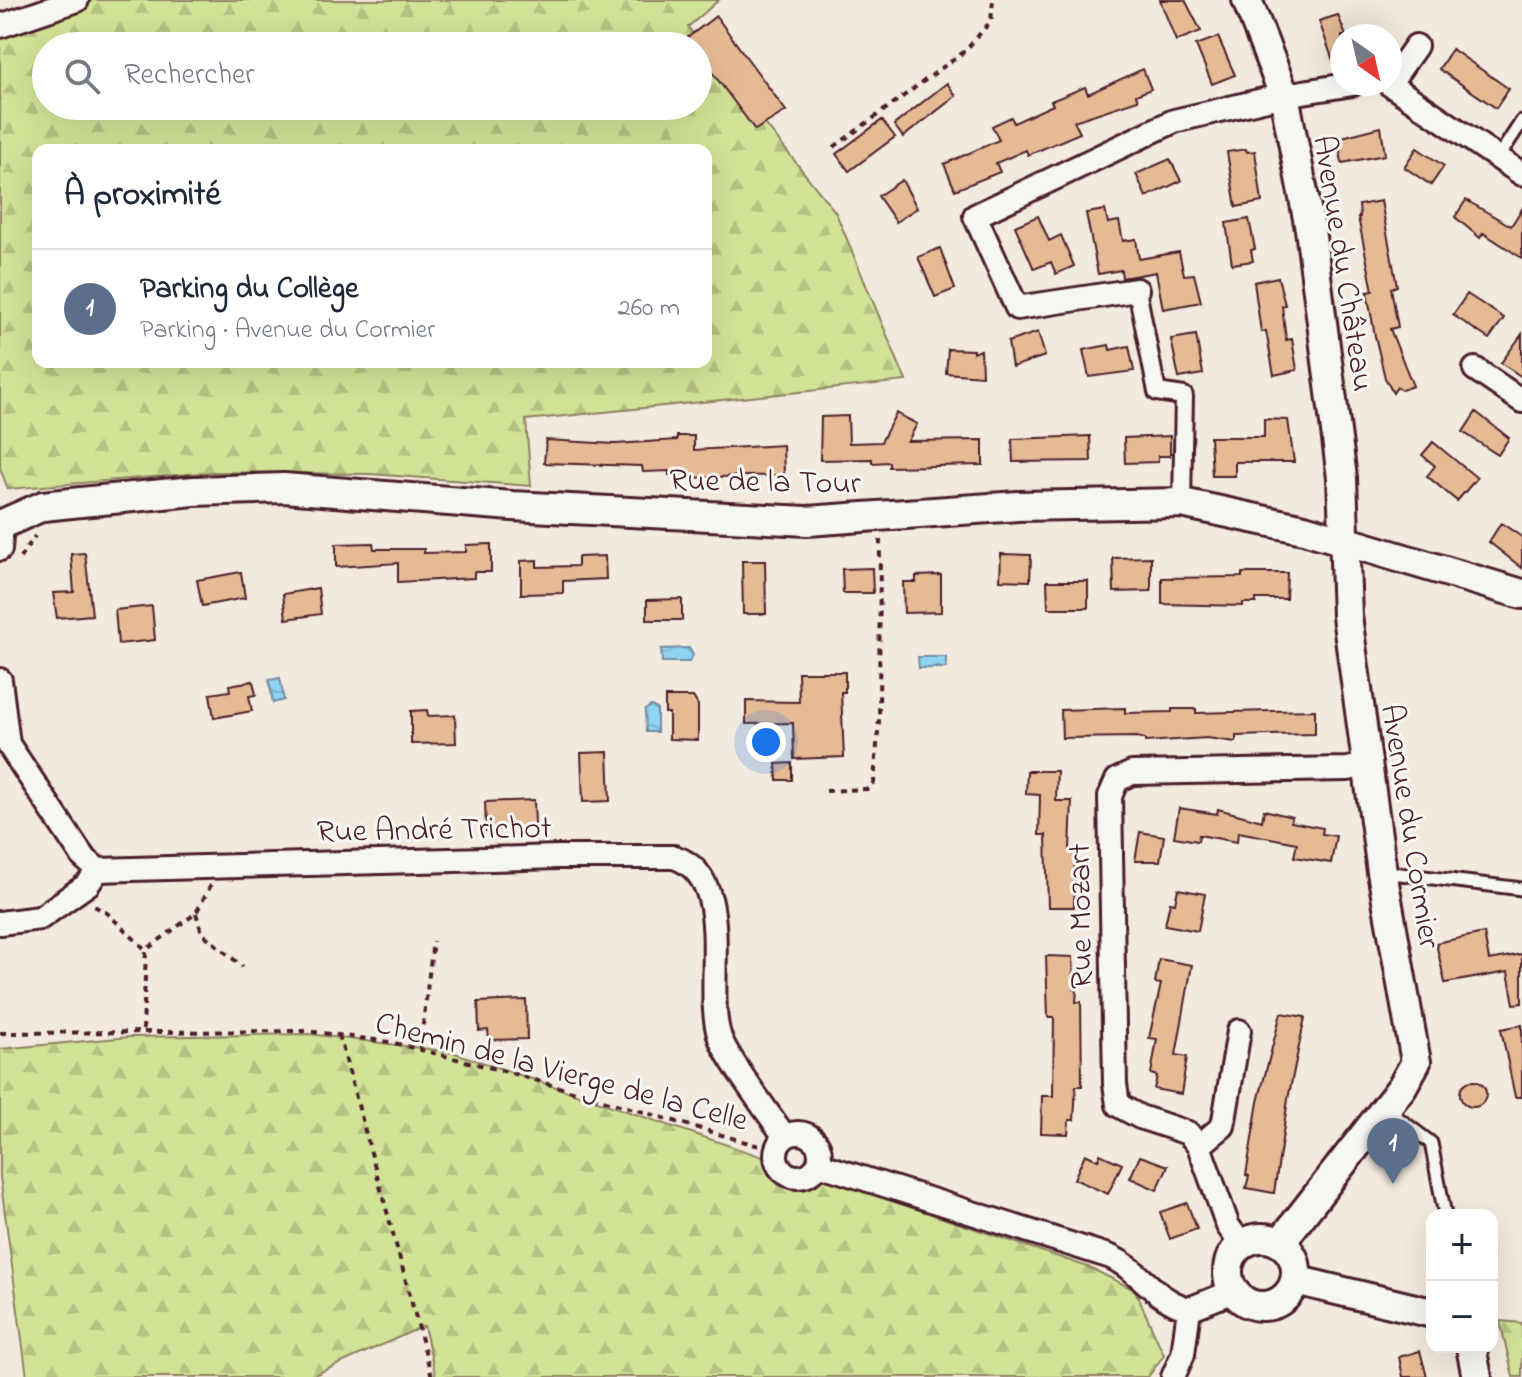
<!DOCTYPE html>
<html lang="fr">
<head>
<meta charset="utf-8">
<style>
	:root { --surface:#fff; --page:#f2f2f3; --text:#1f2937; --muted:#747a83; --line:#e0e1e3; --accent:#ea580c }
	body { margin:0; font-family:"Indie Flower",sans-serif; background:var(--page); color:var(--text) }
	.controls { position:absolute; right:24px; bottom:24px; display:grid; overflow:hidden; border-radius:16px; box-shadow:0 8px 32px #0002 }
	.controls button { width:72px; height:72px; display:grid; place-items:center; padding:0; border:0; border-bottom:2px solid var(--line); background:var(--surface); color:var(--text); font:40px sans-serif }
	.compass { position:absolute; left:1330px; top:24px; width:72px; height:72px; border-radius:50%; background:var(--surface); box-shadow:0 8px 32px #0002; rotate:146deg }
	.you { position:absolute; left:766px; top:742px; width:28px; height:28px; margin:-20px; border:6px solid #fff; border-radius:50%; background:#1a73e8; box-shadow:0 0 0 12px #1a73e833 }
	.badge { display:grid; place-items:center; width:52px; height:52px; border-radius:50%; background:var(--accent); color:#fff; font-size:26px; font-weight:700 }
	.pin { position:absolute; translate:-50% -66px; filter:drop-shadow(0 2px 4px #0008) }
	.pin::after { content:''; position:absolute; top:42px; width:28px; height:24px; background:inherit; clip-path:polygon(0 0,100% 0,50% 100%) }
	.list { margin:0; padding:0; list-style:none }
	h2 { display:flex; justify-content:space-between; align-items:center; height:104px; margin:0; padding:0 32px; font-size:34px }
	h2 small { font-size:26px; font-weight:400; color:var(--muted) }
	.list li { display:grid; grid-template-columns:52px 1fr auto; gap:24px; align-items:center; box-sizing:border-box; height:120px; padding:0 32px; border-top:2px solid var(--line) }
	.list b { display:block; font-size:30px; white-space:nowrap }
	.list p { margin:0; font-size:26px; white-space:nowrap; color:var(--muted) }
	.list em { font-size:26px; font-style:normal; color:var(--muted) }
	.icon { flex:none; width:44px; height:44px; fill:none; stroke:currentColor; stroke-width:2; stroke-linecap:round; stroke-linejoin:round }
	.map { position:relative; flex:none; width:1522px; height:1377px; overflow:hidden }
	.search { position:absolute; background:var(--surface); box-shadow:0 8px 32px #0002; left:32px; top:32px; width:680px; height:88px; display:flex; align-items:center; gap:20px; box-sizing:border-box; padding:0 28px; border-radius:44px; color:var(--muted); font-size:30px }
	.panel { position:absolute; background:var(--surface); box-shadow:0 8px 32px #0002; left:32px; top:144px; width:680px; height:224px; border-radius:16px }
	.map>svg:first-child { display:block }
	.forest { fill:url(#forest-firs); stroke:#8e8161; stroke-width:2; fill-rule:evenodd }
	.water { fill:url(#water-waves); stroke:#748ba2; stroke-width:2 }
	.building { fill:#e5bb95; stroke:#4a1f2b; stroke-width:2 }
	.lines { fill:none; stroke-linecap:round; stroke-linejoin:round }
	.service-casing { stroke:#4a1f2b; stroke-width:17 }
	.pedestrian-casing { stroke:#4a1f2b; stroke-width:22 }
	.minor-casing { stroke:#4a1f2b; stroke-width:28 }
	.tertiary-casing { stroke:#4a1f2b; stroke-width:34 }
	.path { stroke:#4a1f2b; stroke-width:4; stroke-dasharray:6 6; stroke-linecap:butt }
	.service { stroke:#f6f6f2; stroke-width:11 }
	.pedestrian { stroke:#f6f6f2; stroke-width:16 }
	.minor { stroke:#f6f6f2; stroke-width:22 }
	.tertiary { stroke:#f6f6f2; stroke-width:28 }
	.labels { text-anchor:middle; stroke-width:6; stroke-linejoin:round; paint-order:stroke }
	.street-label { font-size:32px; fill:#4a1f2b; stroke:#f6f6f2 }
</style>
</head>
<body>
<div class="map">
<svg width="1522" height="1377" viewBox="0 0 1522 1377">
	<defs>
		<pattern id="forest-firs" width="22" height="20" patternUnits="userSpaceOnUse" patternTransform="scale(2)"><rect width="22" height="20" fill="#d1e397"/><path d="M5 1l3.5 6h-7zM16 11l3.5 6h-7z" fill="#b5c282"/></pattern>
		<pattern id="water-waves" width="16" height="10" patternUnits="userSpaceOnUse" patternTransform="scale(2)"><rect width="16" height="10" fill="#90d3f2"/><path d="M0 5q4-4 8 0t8 0" fill="none" stroke="#7eb5d0"/></pattern>
	</defs>
	<rect width="100%" height="100%" fill="#f3eadf"/>
	<filter id="ink" filterUnits="userSpaceOnUse"><feTurbulence type="fractalNoise" baseFrequency=".0125" numOctaves="2"/><feDisplacementMap in="SourceGraphic" scale="16" xChannelSelector="R" yChannelSelector="G"/><feConvolveMatrix kernelMatrix="1 2 1 2 8 2 1 2 1" color-interpolation-filters="sRGB"/></filter>
	<g filter="url(#ink)">
		<path class="forest" d="M50,0h669l-31,27 148,186 70,168 -380,39 5,66 -161,-12 -157,-2 -205,17 -8,-21v-451zM46,46h652v60h-652zM38,150h668v212h-668z
			M309,1034l143,18 636,215 47,23 29,65 -16,22h-712l-12,-51 -114,51h-283l-27,-200v-128l130,-12z
			M1500,1321l22,2v54h-9z"/>
		<path class="water" d="M689,648l4,7 -4,7h-27l-1,-13z
			M918,657h28v11h-27z
			M280,678l4,22 -11,3 -4,-23z
			M651,706l6,3v23h-11l-1,-22z"/>
		<path class="building" d="M1160,0h25l16,31 -25,10z
			M1338,15l8,21h-4v36h-5l-18,-51z
			M716,16l70,95 -31,19 -57,-77v-7h-5l-6,-8z
			M1218,37l17,38 -23,9 -16,-39z
			M1452,49l57,40 -13,19 -57,-39z
			M1143,69l8,20 -15,6 2,5 -64,21 6,12 -52,22 -2,-5 -30,13 4,9 -45,18 -11,-26 55,-24 -7,-14 19,-9 3,6 39,-18 -2,-4 34,-14 3,7z
			M947,83l9,13 -53,41 -9,-12z
			M882,120l13,17 -46,34 -13,-17z
			M1381,127l4,28 -43,8 -4,-25z
			M1417,148l27,18 -13,19 -27,-18z
			M1246,149l1,3 8,-1 7,51 -26,5 -9,-55z
			M1170,159l11,22 -35,16 -10,-23z
			M902,180l15,28 -21,14 -18,-26z
			M1466,200l45,26 11,-17v49l-39,-25 -3,5 -25,-21z
			M1381,201l16,85 -6,2 7,39 -8,2 23,57 -11,4 -5,-3 -4,6 -8,-15 -10,-42 -8,-44 6,-1 -15,-74h2l-1,-12z
			M1105,210l3,13 11,-2 4,20 13,-2 3,20 40,-7 5,23 10,-1 7,28 -38,7 -7,-37 -34,6 -1,-8 -23,4 -12,-61z
			M1038,216l11,25 12,-6 13,31 -18,8 -5,-12 -17,7 -19,-43z
			M1249,219l6,30 -4,1 2,11 -21,3 -6,-41z
			M940,248l15,41 -20,8 -17,-40z
			M1278,277l7,28 -3,1 4,34 6,-1 5,31 -23,5 -8,-44 -5,1 -7,-50z
			M1467,294l37,24 -15,21 -36,-24z
			M1038,332l7,24 -33,11 -4,-25z
			M1522,334v43l-21,-14z
			M1196,335l7,39 -24,4 -8,-39z
			M1109,345l1,5 19,-4 5,25 -45,6 -6,-27z
			M948,349l25,1v3l8,-3 1,26 -36,-3z
			M1476,412l33,26 -11,17 -35,-23z
			M896,413l21,11 -9,17 75,-1v25l-94,2v-5l-17,1v-4l-52,1 1,-43 27,-1 1,27 32,-1z
			M1264,419l24,1 6,42h-59v14h-23l-2,-39h54z
			M677,436h17v14l89,-5 1,30 -97,3v-3h-18v-4l-26,1 -1,-6 -98,-3 2,-23 69,4 62,-4z
			M1090,436l1,25 -78,1 -1,-23z
			M1170,436v20h-12v6l-33,1 -1,-25z
			M1433,442l44,36 -20,23 -30,-25 8,-10 -13,-11z
			M1501,523l21,14v31l-33,-26z
			M373,543l1,6h50v4l42,-1v-7l25,-1v28h-17v6l-76,4v-19l-62,4v-23z
			M85,553l7,62 -35,3 -4,-25 21,-1 -3,-38z
			M1001,554l30,1 -1,26 -30,-1z
			M605,556l1,23 -43,2v12l-42,1v-33l16,-1v7l41,-1v-9z
			M1151,557v34l-37,1 -1,-34z
			M742,561h23l1,53h-23z
			M872,568l1,25h-30l-1,-24z
			M241,572l4,26 -43,8 -5,-26z
			M1242,573h45l-1,26h-30v4h-13v3l-81,-2v-26l80,-1z
			M941,575v37l-37,1 -1,-31h13v-6z
			M1047,581h41v27h-40z
			M318,588l3,26 -35,5 -3,-25z
			M682,599v21h-35v-20z
			M152,606l3,34 -37,4 -3,-34z
			M798,672h47v20h-4l3,65 -50,2 -1,-36 -47,1v-23l53,1z
			M253,681l3,14 -7,1 3,15 -38,7 -4,-24 20,-3 -1,-6z
			M665,697h28l5,8v35l-29,-1v-26h-4z
			M1125,708v5l47,-1v-3h24v4l119,-3v24l-79,2v6l-29,-4 -62,4v-3l-8,-2 -75,1 -1,-28z
			M427,710l1,6 27,-1 1,28 -45,1v-33z
			M608,752l2,49 -27,1 -2,-49z
			M792,763v17h-15l-1,-16z
			M1027,771h30l-1,30h16l-2,48h5l-1,58h-26l-2,-72h-7l1,-40 -14,-1z
			M534,800l1,26 -49,5 -1,-29z
			M1179,808l38,6 1,-5 44,12 2,-11 28,7 -1,5 32,6 -1,6 14,2 -5,27 -37,-6 3,-14 -59,-11 -1,10 -38,-7 -1,6 -24,-4z
			M1140,832l24,4 -4,25h-25z
			M1178,889l27,5 -7,37 -33,-6 5,-23 5,1z
			M1484,933l5,27 33,-6v49l-8,1 -6,-32 -63,11 -9,-40z
			M1046,956l27,1 1,32h3l-1,13h5l1,84h-6l-2,34h-5l-1,14 -27,-1 1,-37h11l1,-79h-6z
			M1159,959l33,6 -16,90 11,2 -6,37 -27,-5 3,-13 -6,-2 6,-35 -8,-1 12,-54 -6,-1z
			M526,1000l1,39 -38,1 -1,-10 -9,1 -1,-29z
			M1281,1013l24,4 -17,82 -14,94 -28,-5 3,-12 -3,-1 12,-73z
			M1522,1025v72h-7l-14,-68z
			M1460 1094a13 13 0 1 1 26 0a13 13 0 1 1-26 0Z
			M1085,1154l13,6 2,-6 22,10 -14,30 -34,-15z
			M1140,1156l28,10 -11,24 -27,-12z
			M1187,1203l10,26 -27,10 -10,-27z
			M1420,1351l7,26h-24l-4,-20z"/>
		<g class="lines">
			<g class="service-casing">
				<path id="service" d="M1498,158l24,-37
					M1384,872l138,17
					M1386,1109l45,34 14,72"/>
			</g>
			<g class="pedestrian-casing">
				<path id="pedestrian" d="M1137,290l20,102 27,4 -2,107"/>
			</g>
			<g class="minor-casing">
				<path id="minor" d="M0,26l77,-26
					M1390,83l26,-37
					M1389,84l133,90
					M1137,290l-120,18 -42,-92 199,-95 110,-26 69,-11
					M1475,369l47,32
					M0,549l2,-24
					M0,680l8,64 75,113 15,13 461,-13h115c65,21 28,130 46,181 8,22 50,77 65,99
					M0,923l40,-5 48,-34 10,-14
					M776 1155a22 22 0 1 1 44 0a22 22 0 1 1-44 0Z
					M1199,1146l24,-20 16,-95
					M818,1164l293,93c32,15 42,42 78,52
					M1242,1245l-14,-19 -29,-80 -11,-13 -48,-16 -22,-12 -3,-21 -5,-288 7,-16 15,-7 216,-4 21,-5
					M1173,1377l10,-23 6,-45 45,-18"/>
			</g>
			<g class="tertiary-casing">
				<path id="tertiary" d="M1247,0l37,95 26,134 32,249 5,138 35,256 34,190 -14,25 -122,156
					M0,525l43,-19 38,-4 113,-11 90,-3 228,18 295,15 211,-15 164,-3 122,26 218,65
					M1228 1272a34 34 0 1 1 68 0a34 34 0 1 1-68 0Z
					M1295,1280l137,33
					M1471,1347l6,30"/>
			</g>
			<path class="path" d="M834,147l131,-96 26,-30 2,-21
				M20,558l15,-22
				M826,791l41,-2 7,-7 5,-61 1,-181
				M94,906l13,7 39,37
				M196,913l6,20 41,34
				M143,1030l3,-80 50,-37 15,-28
				M0,1033l307,-2 83,11 114,29 262,77
				M339,1035l93,342
				M420,1049l13,-108"/>
			<use href="#service" class="service"/>
			<use href="#pedestrian" class="pedestrian"/>
			<use href="#minor" class="minor"/>
			<use href="#tertiary" class="tertiary"/>
		</g>
	</g>
	<g class="labels">
		<g class="street-label">
			<text transform="translate(1345 263) rotate(81)" y="11">Avenue du Château</text>
			<text transform="translate(765 480) rotate(1)" y="11">Rue de la Tour</text>
			<text transform="translate(1412 826) rotate(81)" y="11">Avenue du Cormier</text>
			<text transform="translate(434 828) rotate(-1)" y="11">Rue André Trichot</text>
			<text transform="translate(1079 916) rotate(-91)" y="11">Rue Mozart</text>
			<text transform="translate(562 1070) rotate(15)" y="11">Chemin de la Vierge de la Celle</text>
		</g>
	</g>
</svg>
<div class="controls">
<button>+</button>
<button>−</button>
</div>
<svg class="compass" viewBox="-18 -18 36 36"><path d="M0-13l5 13h-10z" fill="#e53935"/><path d="M0 13l5-13h-10z" fill="#747a83"/></svg>
<div class="you"></div>
<div class="pin badge" style="left:1393px;top:1184px;background:#5c6f8a">1</div>
<div class="search"><svg class="icon" aria-label="search" viewBox="0 0 24 24"><circle cx="10" cy="10" r="6"/><path d="M15 15l6 6"/></svg>Rechercher</div>
<section class="panel">
<h2>À proximité<small></small></h2>
<ul class="list">
<li><span class="badge" style="background:#5c6f8a">1</span><div><b>Parking du Collège</b><p>Parking · Avenue du Cormier</p></div><em>260 m</em></li>
</ul>
</section>
</div>
</body>
</html>
